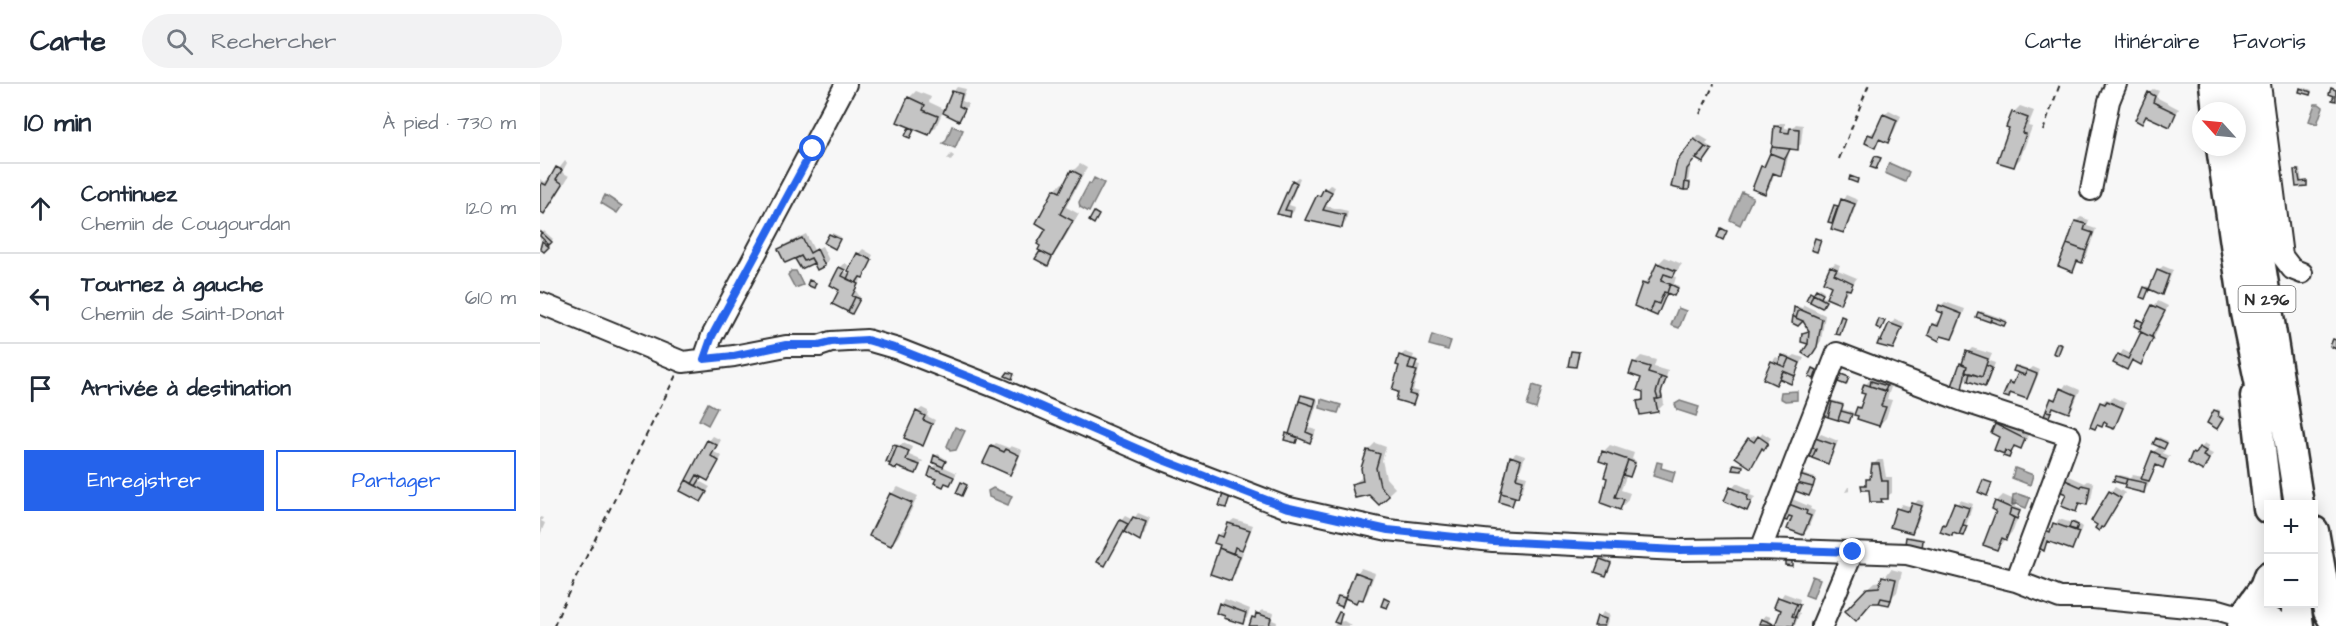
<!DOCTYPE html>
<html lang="fr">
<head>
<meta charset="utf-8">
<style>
	:root { --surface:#fff; --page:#f2f2f3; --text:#1f2937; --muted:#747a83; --line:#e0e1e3; --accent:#2563eb }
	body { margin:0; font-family:"Architects Daughter",sans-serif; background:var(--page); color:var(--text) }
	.controls { position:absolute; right:18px; bottom:18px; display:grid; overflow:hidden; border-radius:0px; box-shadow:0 3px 15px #0003 }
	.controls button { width:54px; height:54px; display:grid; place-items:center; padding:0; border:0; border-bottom:2px solid var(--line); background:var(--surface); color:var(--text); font:30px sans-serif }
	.compass { position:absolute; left:1652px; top:18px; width:54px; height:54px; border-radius:50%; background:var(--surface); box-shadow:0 3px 15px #0003; rotate:297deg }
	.stop { position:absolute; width:18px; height:18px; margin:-14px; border:4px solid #2563eb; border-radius:50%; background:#fff }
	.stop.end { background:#2563eb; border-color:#fff; box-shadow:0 2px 6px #0008 }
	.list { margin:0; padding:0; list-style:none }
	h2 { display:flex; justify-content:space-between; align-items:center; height:78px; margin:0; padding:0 24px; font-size:26px }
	h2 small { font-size:20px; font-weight:400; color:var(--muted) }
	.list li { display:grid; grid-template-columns:39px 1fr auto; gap:18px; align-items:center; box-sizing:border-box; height:90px; padding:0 24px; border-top:2px solid var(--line) }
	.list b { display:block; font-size:22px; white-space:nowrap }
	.list p { margin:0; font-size:20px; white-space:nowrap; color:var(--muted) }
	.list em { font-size:20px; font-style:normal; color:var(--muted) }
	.actions { display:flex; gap:12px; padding:18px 24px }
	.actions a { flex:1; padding:14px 0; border:2px solid var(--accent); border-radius:0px; text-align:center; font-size:21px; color:var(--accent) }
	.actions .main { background:var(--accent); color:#fff }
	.icon { flex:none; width:33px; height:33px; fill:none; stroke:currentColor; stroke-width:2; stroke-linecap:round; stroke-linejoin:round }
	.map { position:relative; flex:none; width:1796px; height:542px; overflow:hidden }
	header { display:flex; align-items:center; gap:36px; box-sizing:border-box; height:84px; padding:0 30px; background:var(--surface); border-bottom:2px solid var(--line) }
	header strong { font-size:28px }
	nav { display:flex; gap:33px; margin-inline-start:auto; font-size:21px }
	.search { width:420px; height:54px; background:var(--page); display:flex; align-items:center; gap:15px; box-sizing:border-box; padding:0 21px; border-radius:33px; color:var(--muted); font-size:22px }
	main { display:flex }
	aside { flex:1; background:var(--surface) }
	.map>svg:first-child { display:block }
	.water { fill:#b0b0b0; stroke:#7b7b7b; stroke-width:1.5 }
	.shadow { fill:#0003 }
	.building { fill:#c4c4c4; stroke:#2b2b2b; stroke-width:1.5 }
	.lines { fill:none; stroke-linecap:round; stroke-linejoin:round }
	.minor-casing { stroke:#2b2b2b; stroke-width:24 }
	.highway-casing { stroke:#2b2b2b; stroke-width:33 }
	.path { stroke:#2b2b2b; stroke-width:2; stroke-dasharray:6 4.5; stroke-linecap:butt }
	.minor { stroke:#fff; stroke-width:20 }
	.highway { stroke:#fff; stroke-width:28 }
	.route { stroke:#2563eb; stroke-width:8 }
	.labels { text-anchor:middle; stroke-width:6; stroke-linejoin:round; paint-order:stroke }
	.shield { fill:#fff; stroke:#6b6b6b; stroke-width:1.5 }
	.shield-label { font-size:16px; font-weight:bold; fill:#2b2b2b }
</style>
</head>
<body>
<header>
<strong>Carte</strong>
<div class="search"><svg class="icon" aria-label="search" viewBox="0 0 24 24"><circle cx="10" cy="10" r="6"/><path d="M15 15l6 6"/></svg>Rechercher</div>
<nav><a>Carte</a><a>Itinéraire</a><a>Favoris</a></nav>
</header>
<main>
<aside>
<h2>10 min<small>À pied · 730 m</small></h2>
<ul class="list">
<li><svg class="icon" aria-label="ahead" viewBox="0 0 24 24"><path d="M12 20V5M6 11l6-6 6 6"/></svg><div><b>Continuez</b><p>Chemin de Cougourdan</p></div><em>120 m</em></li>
<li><svg class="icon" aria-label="left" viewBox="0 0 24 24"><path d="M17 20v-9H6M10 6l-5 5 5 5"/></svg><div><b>Tournez à gauche</b><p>Chemin de Saint-Donat</p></div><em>610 m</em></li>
<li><svg class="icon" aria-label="arrive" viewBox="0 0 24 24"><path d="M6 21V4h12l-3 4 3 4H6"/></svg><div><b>Arrivée à destination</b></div></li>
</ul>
<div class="actions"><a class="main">Enregistrer</a><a>Partager</a></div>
</aside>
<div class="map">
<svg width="1796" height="542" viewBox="0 0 1796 542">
	<rect width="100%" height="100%" fill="#f7f7f7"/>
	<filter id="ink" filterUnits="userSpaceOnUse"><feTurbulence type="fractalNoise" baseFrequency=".0167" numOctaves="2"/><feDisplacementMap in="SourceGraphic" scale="12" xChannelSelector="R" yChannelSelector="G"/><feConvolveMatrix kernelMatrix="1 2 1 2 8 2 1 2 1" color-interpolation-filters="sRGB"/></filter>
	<g filter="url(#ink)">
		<path class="water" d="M1775,20h4l4,3 -6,17 -8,-3z
			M412,42l11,4 -8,18 -12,-5 3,-2z
			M1349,79l20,9 -4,10 -20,-9z
			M554,94l10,5 -15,29 -9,-5 -1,-5 10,-19 2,1z
			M1202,108l11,5 -13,28 -10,-5z
			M65,111l17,11 -5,7 -16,-10z
			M251,187h5l7,14 -8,3 -7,-13z
			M1138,224l8,3 -7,17 -8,-3z
			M892,251l19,6 -3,9 -19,-5z
			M993,301l9,3 -6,21 -9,-3z
			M1257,307v9l-12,1 -5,-3 1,-6z
			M781,315l20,6 -3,8 -18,-5z
			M1140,317l19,6 -3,9 -19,-6 -2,-6z
			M168,319l9,5 -9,17 -9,-5z
			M415,343l10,4 -9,19 -6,1 -3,-5z
			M1117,378l5,1 -1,5 14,4 -3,10 -19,-6z
			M1475,384l18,7 -3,10 -18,-7z
			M453,404l19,8 -4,9 -19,-8 -1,-6z
			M1478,410l12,4 -4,10 -10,-4 -4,1 1,-10z
			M1272,492l8,3 -7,19 -8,-3z"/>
		<path class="shadow" d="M417,3l9,2 -4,12 6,3 -5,10 -5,5 -15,-8 -7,16 -7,7 -14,-6 -5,8 2,-9 -3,-29 7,-7 15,6 -2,5 17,8 7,-18z
			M1763,3l9,3 -1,1 -1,2 -9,-4z
			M1614,5l5,2 -3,6 23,12 -10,16 -21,-10 -6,7 7,-29z
			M1577,14l5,2 -6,15z
			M1480,22l14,5 -6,15 4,1 -12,32 -7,7 -2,-39 2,-14z
			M1349,26l12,6 -9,20 -5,5 -6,-3 -6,8 -5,-11 4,-4 3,1 7,-17z
			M1240,39h5v5l6,1 5,-5 7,1 -2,19 -4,4h-7l-5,22 -5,4 -5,-2 -6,16 -4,4 -3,-25 11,-19 2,-21z
			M1159,51l10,6 -3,3 6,4 -8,11 -4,-7 -9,11 -3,18h3l-1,6 -6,1 -6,-26z
			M411,70l3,2 -3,5 -4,-2z
			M25,77l2,2 -5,9 7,4 -18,29 -7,7 -4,-2v-31l5,3 5,-5 2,1z
			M540,80l7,4 -21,39 13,7 -22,37 -9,-23 7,-38 7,-7 4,2 7,-14z
			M1757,85h3l2,12 6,-1 -1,5 -10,1 -2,-15z
			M758,93l2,1 -11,27 6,2 -1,4 -4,4 -11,-2 14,-32z
			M790,101l5,2 -9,19 22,5 -2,11 -4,4 -35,-7 11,-23z
			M1306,111l12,5 -10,27 -4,5 -10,-10 -4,-1 6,-15 4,-1z
			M1541,133l8,3 -2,6 9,3 -10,28 -4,4 -3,-1 -7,10 4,-49z
			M4,147l9,8 -9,11 -4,-5 6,-6 -3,-2 -3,3v-3z
			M292,149l9,4 -4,8 -7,-10z
			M266,150l8,16 8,-4 7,14 -5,5 -27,-6 5,-5 -22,-4 4,-5z
			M323,165l10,6 -9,18h2l-6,6 1,1 -5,11 4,6 -6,14 -13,-22 -1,-21 5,-5 3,2 -3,7 6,2 7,-20z
			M1125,173l17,7 -9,12 3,1 -2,7 5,2 -5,9 -7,-3 -10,22 -14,-30 7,-7 2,1 6,-14z
			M1295,179l5,2 -2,5 19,8 -17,24 -7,-17 -2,-18z
			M1623,182l10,4 -7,18 -5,5 -12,-5 -4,9v-9l2,-2 4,2 7,-17z
			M1279,204l5,3 -3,5 5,2 -2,6 -13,-11 2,-1 3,1z
			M1618,217l10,5 -23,52 -5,5 -7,-4 -6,9 -12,-5 8,-13 8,4 23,-48z
			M1405,218l20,7 -9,24 -4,5 -9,-3 -5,4 -4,-14 4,-4 3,1 3,-9 -4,-7z
			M1264,221l21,10 -4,26 -11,15 -1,-12 -5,-10 6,-3 -8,-11 -8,2 2,-15 1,-1 5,2z
			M1441,227l26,9 -1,2 -2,2 -25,-11z
			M1355,235l10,4 -8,20 -4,4 -13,-6z
			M1432,264l20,6 -3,7 6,2 -6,17 -4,5 -18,-6 -6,8 7,-35z
			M865,268l9,3 -1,3 4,1 -1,6 4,1 -7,24 6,2 -7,11 -14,-4 2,-43z
			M1245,270l7,3 3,-2 9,3 -13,24 -10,-4 -5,5 -4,-21 4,-5 5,2z
			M1101,272l15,4 -2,7 14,4 -6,20 2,13 -7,7 -18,-9 5,-6 -1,-19 -9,-14z
			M1478,281l10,4 -3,5 8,-7 7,3 -9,23 -4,4 -15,-5 -4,4 2,-13 4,-4 3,1 3,-8 -4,-5z
			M1332,294l20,6 -5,15 5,1 -6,18 -7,7 -21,-17 6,-6 3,-9 -2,-8z
			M1526,300l14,6 -7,17 -4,4 -14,-5 -8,13 5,-20 7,-4z
			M764,310l13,4 1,3 -9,27 7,2 -2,7 -4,5 -12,-5 -3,5 -8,-8 4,-1z
			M1573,313l13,6 -8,20 -4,5 -8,-7 -5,5 -3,-2 4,-21 4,-4 4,1z
			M1291,316l12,3 -1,6 11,3 -4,9 -24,-7z
			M382,324l6,3 -1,5 8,4 -8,19 -4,5 -6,-32z
			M1677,325l3,1 -1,4 5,3 -5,8 -4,-14z
			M1460,337l29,13 -4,9 -4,5 -5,-2 -7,11 -13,-32z
			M1223,349l8,5 -20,28 -2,-27 5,-4 4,3z
			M1281,350l17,7 -6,16 -4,5 -12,-23z
			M173,352l8,4 -7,12 8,4 -10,19 -4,4 -7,-3 -2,5 11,6 -9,13 -19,-10 27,-49z
			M1619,353l9,4 -7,8 3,1 -1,3 7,3 -7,10 -5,-2 -8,13 -2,9 -4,5 -16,-11 5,-5 10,2 10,-25 7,-6 -2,-7z
			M363,359l9,4 -3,8 14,6 -7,11 -22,-27 2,-1 4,1z
			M456,359l13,5 2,-2 11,4 -7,19 -5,4 -18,-26z
			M835,359l11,4 -4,13 4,18 9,10 -16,15 -10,-10 -16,-9 11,-8 -1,-8 5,-18z
			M1665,360l4,2 -2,5 6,3 -10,15 -9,-15z
			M1070,361l24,8 -2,6 4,2 -4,13h-5l-6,16 9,3 -3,8 -7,7 -17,-6 6,-25 1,-13 -7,-12z
			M976,369l9,3 -6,18 8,2 -5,16 -7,4 -4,9v-48z
			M398,370l8,5 -4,7 15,7 -7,10 -4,-1 -3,4 -10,-18 5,-5 -2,-7z
			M1338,376h5l3,17h6v16l-11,7 -10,-12 -8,-2 9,-11 1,-10z
			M1193,379l11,1 -1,4 -1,2 -11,-3z
			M1259,389l17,5 -7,17z
			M1579,391l9,2 -2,4 -1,1 -8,-5z
			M1529,392l16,7 3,-2 6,2 -3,16 -4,5 -6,-2 -6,8 -10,-30z
			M1196,399l16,7 -2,5 5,2 -8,13 -15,-22z
			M358,403l20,9 -20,41 -7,7v-50z
			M1308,403h2v4l-5,1z
			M1575,403l10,6 -22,33 7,-34z
			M1463,411l14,6 -2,6 6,2 -8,22 -16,17 1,-38 -2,-8z
			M1252,415l19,8 -1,2 5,2 -7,18 -5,5 -9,-18 -3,-1 -4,4v-15z
			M1378,416l7,2 -9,25 -5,4 -13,-22 4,-5 10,3z
			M1420,416l13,4 -10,31 -19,-10z
			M598,429l12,5 -6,16 -4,5 -15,-8 -20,33 16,-43 4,-5 8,4z
			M0,433l3,1 -2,3 4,2 -5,12z
			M694,435l19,6 -7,19 -6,6 3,2 -8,23 -5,5 -12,-44 4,-4 4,1 3,-10z
			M1519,435l13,4 2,-2 8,6 -6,16 -5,5 -22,-8 -6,9 3,-18 5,-4 2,1z
			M1370,452l14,3 -1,5 -2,2 -13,-8z
			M1063,474l9,3 -6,13 -5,-14z
			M821,484l14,5 -8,21 -5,4 -16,-1 -4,8 -3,-8 2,-2 6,2 10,-24z
			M1351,485l11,3 -5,20 -7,7h2l-3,5 -27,-10 13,-12 7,-1z
			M1244,509l16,6 -3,13 3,1 -5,12 -27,1 -7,-3 4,-8 6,2 -2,3 8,3 6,-14 -7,-3z
			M685,515l25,10 -3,9 -5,4 -22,-18z
			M722,526l12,3 -2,7 5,2 -1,4h-25l3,-8z
			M802,527l-3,11 5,-1 8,5h-18l4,-4z
			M1063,528l7,3 -4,11h-11z"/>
		<path class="building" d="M1760,4l11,4 -1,3 -11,-3z
			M1791,4l5,2v11l-4,-1 2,-4 -5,-2z
			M412,7l10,3 -3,12 6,3 -6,12 -16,-8z
			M1608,8l7,4 -2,6 23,11 -6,14 -24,-11 -4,8 -7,-4z
			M368,13l17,8 -2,5 15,6 -9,19 -32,-13z
			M1472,28l16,6 -6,15 4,1 -12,33 -17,-5 12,-34 -3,-1z
			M1343,30l14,6 -9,23 -9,-4 -4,9 -10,-5 3,-9 5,2z
			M1234,42l8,1 -1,5 8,1 1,-5 9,1 -1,21 -26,-3z
			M369,43l5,3 -4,8 -5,-2z
			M1154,55l11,8 -18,22 -3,21 -13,-3 6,-26z
			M1165,63l7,3 -9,13 -7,-4z
			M1232,63l18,2 -5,10 -15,-6z
			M1230,69l15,6 -4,17 -8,-3 -8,21 -13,-5 9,-23 3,1z
			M1335,72l6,2 -5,11 -6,-2z
			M16,83l6,3 -6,9 7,5 -19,30 -4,-3v-25l2,-3 4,2z
			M531,86l10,5 -21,39 13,7 -21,36 -14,-7 2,-4 -3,-2 9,-15 -10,-6 18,-34 6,3z
			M1754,86h4l2,12 7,-1v5l-11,1z
			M1310,92l8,3 -1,4 -8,-3z
			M752,96l5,3 -12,27 6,1 -1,6 -13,-3z
			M1145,98l5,1 -1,7h-5z
			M784,104l8,4 -9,18 22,5 -3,13 -37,-8 12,-25 3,1z
			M1301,115l14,5 -11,29 -13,-4z
			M1294,121l4,1 -6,17 -4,-1z
			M554,128l5,3 -5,9 -5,-3z
			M1535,137l11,3 -2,6 9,3 -7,18 -19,-7z
			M1181,144l6,3 -4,9 -6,-3z
			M1,148l11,10 -3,3 -9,-9z
			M289,150l11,5 -5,10 -11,-6z
			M262,154l8,15 7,-4 8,17 -8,4 -6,-12 -7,3 -3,-5 -16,7 -7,-14z
			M1275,154l6,2 -4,12 -6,-2z
			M2,157l7,6 -5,5 -4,-3z
			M1527,160l19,7 -4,12 -5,-2 -4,11 -15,-6z
			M500,167l12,6 -4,9 -13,-7z
			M317,169l15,7 -9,18 -3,-1 -4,6 -9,-4 3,-7 -2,-1z
			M261,172l3,5 7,-3 3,5 -13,6 -6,-10z
			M1117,179l19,8 -3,6 -9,-3 -3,7 9,3 -3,9 -3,-1 -5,12 -5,-2 -4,11 -16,-7 8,-23 5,2z
			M1290,182l7,3 -3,5 19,9 -3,7 -4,-1 -6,15 -14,-6 5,-12 -8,-4z
			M299,183l6,3 -3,6 16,8 -6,12 3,1 -7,15 -16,-8 7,-14 -9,-5z
			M1617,186l12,5 -7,20 -13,-6z
			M269,196l7,3 -2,5 -7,-3z
			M1130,200l8,4 -4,8 -7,-3z
			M1604,203l5,2 -4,10 -5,-2z
			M1276,205l7,4 -2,5 -8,-4z
			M1124,208l3,1 -10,23 -7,-3 4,-11 5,2z
			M1270,208l3,2 -3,8 -4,-2z
			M1273,210l13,7 -4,7 -12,-6z
			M315,213l5,2 -8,15 -4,-2z
			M1399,221l23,9 -10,25 -11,-3 -2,5 -11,-6 4,-11 6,2 5,-13 -6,-2z
			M1612,221l13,6 -13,25 1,2 -14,-7z
			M1254,223l5,2 -3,9 -3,-2z
			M1259,225l23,10 -5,28 -7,11 -8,-5 6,-9 1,-13 -6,-10 -7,-3z
			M1438,228l14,5 -2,5 -14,-5z
			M1253,232l3,2 7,3 -5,5 -6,-3z
			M1301,232l5,2 -6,17 -5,-1z
			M1452,233l14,5 -2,4 -14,-5z
			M1339,235l6,2 -4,9 -5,-3z
			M1597,235l6,3 -3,7 -6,-3z
			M1349,239l13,5 -9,21 -16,-4 2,-5 2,1z
			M1269,247l-1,13 -7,-2 1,-9z
			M1599,247l14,7 -12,27 -9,-5 -5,10 -14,-7 5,-9 10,5 13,-27z
			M1793,255l3,1v9l-6,-3z
			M1517,259l5,2 -4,10 -5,-2z
			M1031,267l8,1 -3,15 -8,-1z
			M1426,267l22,8 -6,18 -17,-5 2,-6 -5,-2z
			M859,271l12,4 -3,10 9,2 -8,23 7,2 -3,9 -17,-5 2,-8 -6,-2 7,-24 -3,-1z
			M1242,271l7,3 -4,9 -7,-3z
			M1249,274l11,5 -5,13 -12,-5 -7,14 -13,-6 8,-18 14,6z
			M871,275l6,2 -3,9 -6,-1z
			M1093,278l17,5 -2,6 13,4 -5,16 2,6h-3l3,13 -18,3 -3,-14 6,-1v-8l-6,-2 4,-12 -12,-4z
			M1420,279l7,3 -5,23 -10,-3z
			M1446,281l6,3 -7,19 -17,-6 2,-8 12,4z
			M1475,282l12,4 -2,5 -12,-4z
			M1273,284l4,2 -3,9 -5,-2z
			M1487,286l10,4 -10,25 -17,-6 -1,5 -6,-2 6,-14 4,2 5,-11 7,2z
			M1243,287l12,5 -4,8 -11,-5z
			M468,288l6,2 -2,5 -7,-3z
			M1301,290l8,3 -3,8 -8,-3z
			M1121,293l5,2 -5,14 1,5 -4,1 -2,-6z
			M1331,297l16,5 -2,5 -15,-5z
			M1324,300l22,7 -5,15 5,1 -7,19 -22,-7 1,-3 -4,-1 3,-8 3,1 5,-14 -4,-1z
			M1520,304l16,7 -7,18 -16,-6 -2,5 -5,-1 5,-13 4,2z
			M761,311l15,4 -2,7 -15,-5z
			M759,317l15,5 -8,26 7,3 -3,8 -21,-9z
			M1288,317l4,1 -4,15 -5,-2z
			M1567,317l16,7 -9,21 -8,-3 1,-2 -3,-2 -2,5 -5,-2 -2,4 -5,-2 10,-25 5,2z
			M1292,318l11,3 -5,15 -10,-3z
			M1674,326l5,2 -1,4 5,3 -6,10 -10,-6z
			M376,327l9,5 -2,4 9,4 -9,22 -19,-8z
			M1301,327l11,3 -3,9 -11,-3z
			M1506,327l5,1 -4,9 -4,-2z
			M1455,340l30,15 -4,10 -7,-3 -3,7 -6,-3 -1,4 -10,-4 5,-13 -8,-4z
			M746,349l12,4 -2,6 -12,-3z
			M1218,352l10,7 -4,7 -2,-2 -11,20 -16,-11 13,-19 6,4z
			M1275,354l20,7 -7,19 -16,-6 4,-9 -4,-2z
			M1616,354l11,5 -3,6 -11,-5z
			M167,356l10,5 -6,11 8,5 -11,20 -11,-6 -5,9 -6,-4z
			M353,361l4,1 -7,18 -4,-2z
			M357,362l12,5 -3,9 14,5 -4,9 -19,-7 -1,2 -7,-3z
			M451,362l13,6 2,-3 13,6 -9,20 -27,-12z
			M1272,363l4,2 -4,9 -4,-2z
			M1659,363l7,4 -3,5 6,3 -6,12 -15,-8 4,-10 3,1z
			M827,366l13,4 -4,14 4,18 9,10 -10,9 -10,-10 -14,3 -4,-14 12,-3 -2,-13z
			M1465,366l6,3 -2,5 -6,-2z
			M1062,367l26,9 -13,37 9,2 -4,11 -19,-7 6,-25 -3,-1 4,-13 -9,-3z
			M1612,367l8,4 -1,2 7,3 -3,8 -7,-3 -7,16 -8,-2z
			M394,371l12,6 -3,6 -11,-5z
			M970,372l11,4 -5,18 7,2 -5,18 -17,-5z
			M1088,376l7,3 -5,14 -7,-2z
			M1194,380l9,2 -1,5 -10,-1z
			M1332,380h7l3,17h6v18h-7l1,3h-12l-1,-12h-7l-1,-5h5v-6h4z
			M391,383l23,10 -4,8 -5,-2 -2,4 -9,-4 2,-4 -8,-3z
			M1256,390l19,6 -2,7 -20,-5z
			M157,391l4,3 -5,8 -4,-2z
			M1576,392l11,3 -2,5 -12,-3z
			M1523,395l18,8 1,-2 8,2 -3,18 -8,-2 -3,9 -15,-6 5,-12 -7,-3z
			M1587,395l19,4 -2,10 -20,-5z
			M146,396l21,12 -6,10 -21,-11z
			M1443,396l9,3 -5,13 -9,-4z
			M421,398l6,3 -5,11 -6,-3z
			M1253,398l20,5 -4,9 -19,-7z
			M1190,403l18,8 -1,5 4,2 -4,9 -23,-10z
			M1569,407l12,7 -18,30 -2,-1 -2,4 -4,-3 2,-3 -6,-4z
			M350,409l22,10 -21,43 -22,-10z
			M961,409l14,4 -3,9 -13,-4z
			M683,410l7,2 -4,12 -7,-2z
			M1455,417l16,7 -2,7 5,3 -8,22 -4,-2 -5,12 -14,-5 13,-34 -4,-2z
			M1246,419l21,8 -1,3 5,2 -8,19 -16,-6 5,-12 -3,-1 -2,5 -7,-2z
			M1372,419l10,3 -10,27 -22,-6 6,-19 13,4z
			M1414,419l15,5 -10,27 -6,-2 -1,3 -12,-4 3,-8 2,1z
			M1471,424l9,3 -3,8 -8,-4z
			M593,433l13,5 -6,19 -16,-9z
			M580,436l8,4 -23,42 -8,-4z
			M1531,438l7,3 -2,5 -7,-2z
			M688,439l22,7 -8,20 -7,-3 -2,7 -14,-6 1,-3 -6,-2 3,-8 6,2z
			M1513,439l26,9 -7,18 -25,-9 -3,10 -5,-3 6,-18 5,2z
			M1423,441l4,1 -4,10 -4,-1z
			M1366,453l17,3 -1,8 -17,-4z
			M679,464l21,8 -9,25 -21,-7z
			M1060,475l11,4 -5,13 -11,-4z
			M1245,475l7,1v6l-7,-1z
			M815,488l16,6 -8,22 -5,-1 -2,4 -11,-5z
			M1342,492l14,3 -5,21 -10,-2 -2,5h-8l-15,18 -11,-10 22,-23 12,-1z
			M798,512l7,2 -3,9 -7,-3z
			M1238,513l19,7 -5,12 4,1 -3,9 -18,-1 6,-15 -7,-3z
			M844,514l6,3 -3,7 -6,-2z
			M1341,514l10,2 -2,5 -10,-2z
			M679,519l27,10 -3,11 -19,-6 1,-2 -9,-3z
			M1257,520l3,1 -5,12 -3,-1z
			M799,528l3,1 -3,11 -5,-2z
			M716,529l15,5 -2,7 3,1h-23l3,-9 3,1z
			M1057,532l9,3 -2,7h-10z
			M1221,535l8,3 7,3 -17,-1z"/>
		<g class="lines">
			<g class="minor-casing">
				<path id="minor" d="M1720,0l22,172 10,13 10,4
					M1551,106l18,-89 7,-17
					M0,219l143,59 51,-6 52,-10h33l12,-4 36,-2 31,9 102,40 163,71 122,47 103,23 105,11 185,9 83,-1 146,5 109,27 44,17h33l126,12 24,7 -5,9
					M164,275l8,-23 134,-252
					M1221,465l76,-196 126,48 107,35 -54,145
					M1282,542l31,-74"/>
			</g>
			<g class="highway-casing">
				<path id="highway" d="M1674,0l3,27
					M1697,0l18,144 44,276
					M1681,63l24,166 21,101
					M1715,312l13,113
					M1774,447l14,80 8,14
					M1756,520l3,22
					M1703,533l21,-29 4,-11
					M1703,533l21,2 14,7"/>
			</g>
			<path class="path" d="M1160,30l14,-30
				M1503,47l17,-47
				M1299,75l30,-75
				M14,542l10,-24 112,-227"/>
			<use href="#minor" class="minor"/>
			<use href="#highway" class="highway"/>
		</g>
	</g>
	<g class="lines" filter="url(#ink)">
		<path class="route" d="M273,65l-101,187 -8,23 30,-3 52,-11h33l12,-3 36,-2 31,9 102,40 163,71 122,47 103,23 105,11 185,9 83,-1 92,3"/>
	</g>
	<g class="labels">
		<rect class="shield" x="1698.5" y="202" width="57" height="26" rx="4.5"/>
		<g class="shield-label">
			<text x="1727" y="221">N 296</text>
		</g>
	</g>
</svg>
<div class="controls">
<button>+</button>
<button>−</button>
</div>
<svg class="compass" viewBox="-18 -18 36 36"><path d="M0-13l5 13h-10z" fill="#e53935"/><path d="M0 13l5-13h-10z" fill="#747a83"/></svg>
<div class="stop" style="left:273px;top:65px"></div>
<div class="stop end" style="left:1313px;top:468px"></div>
</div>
</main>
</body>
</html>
